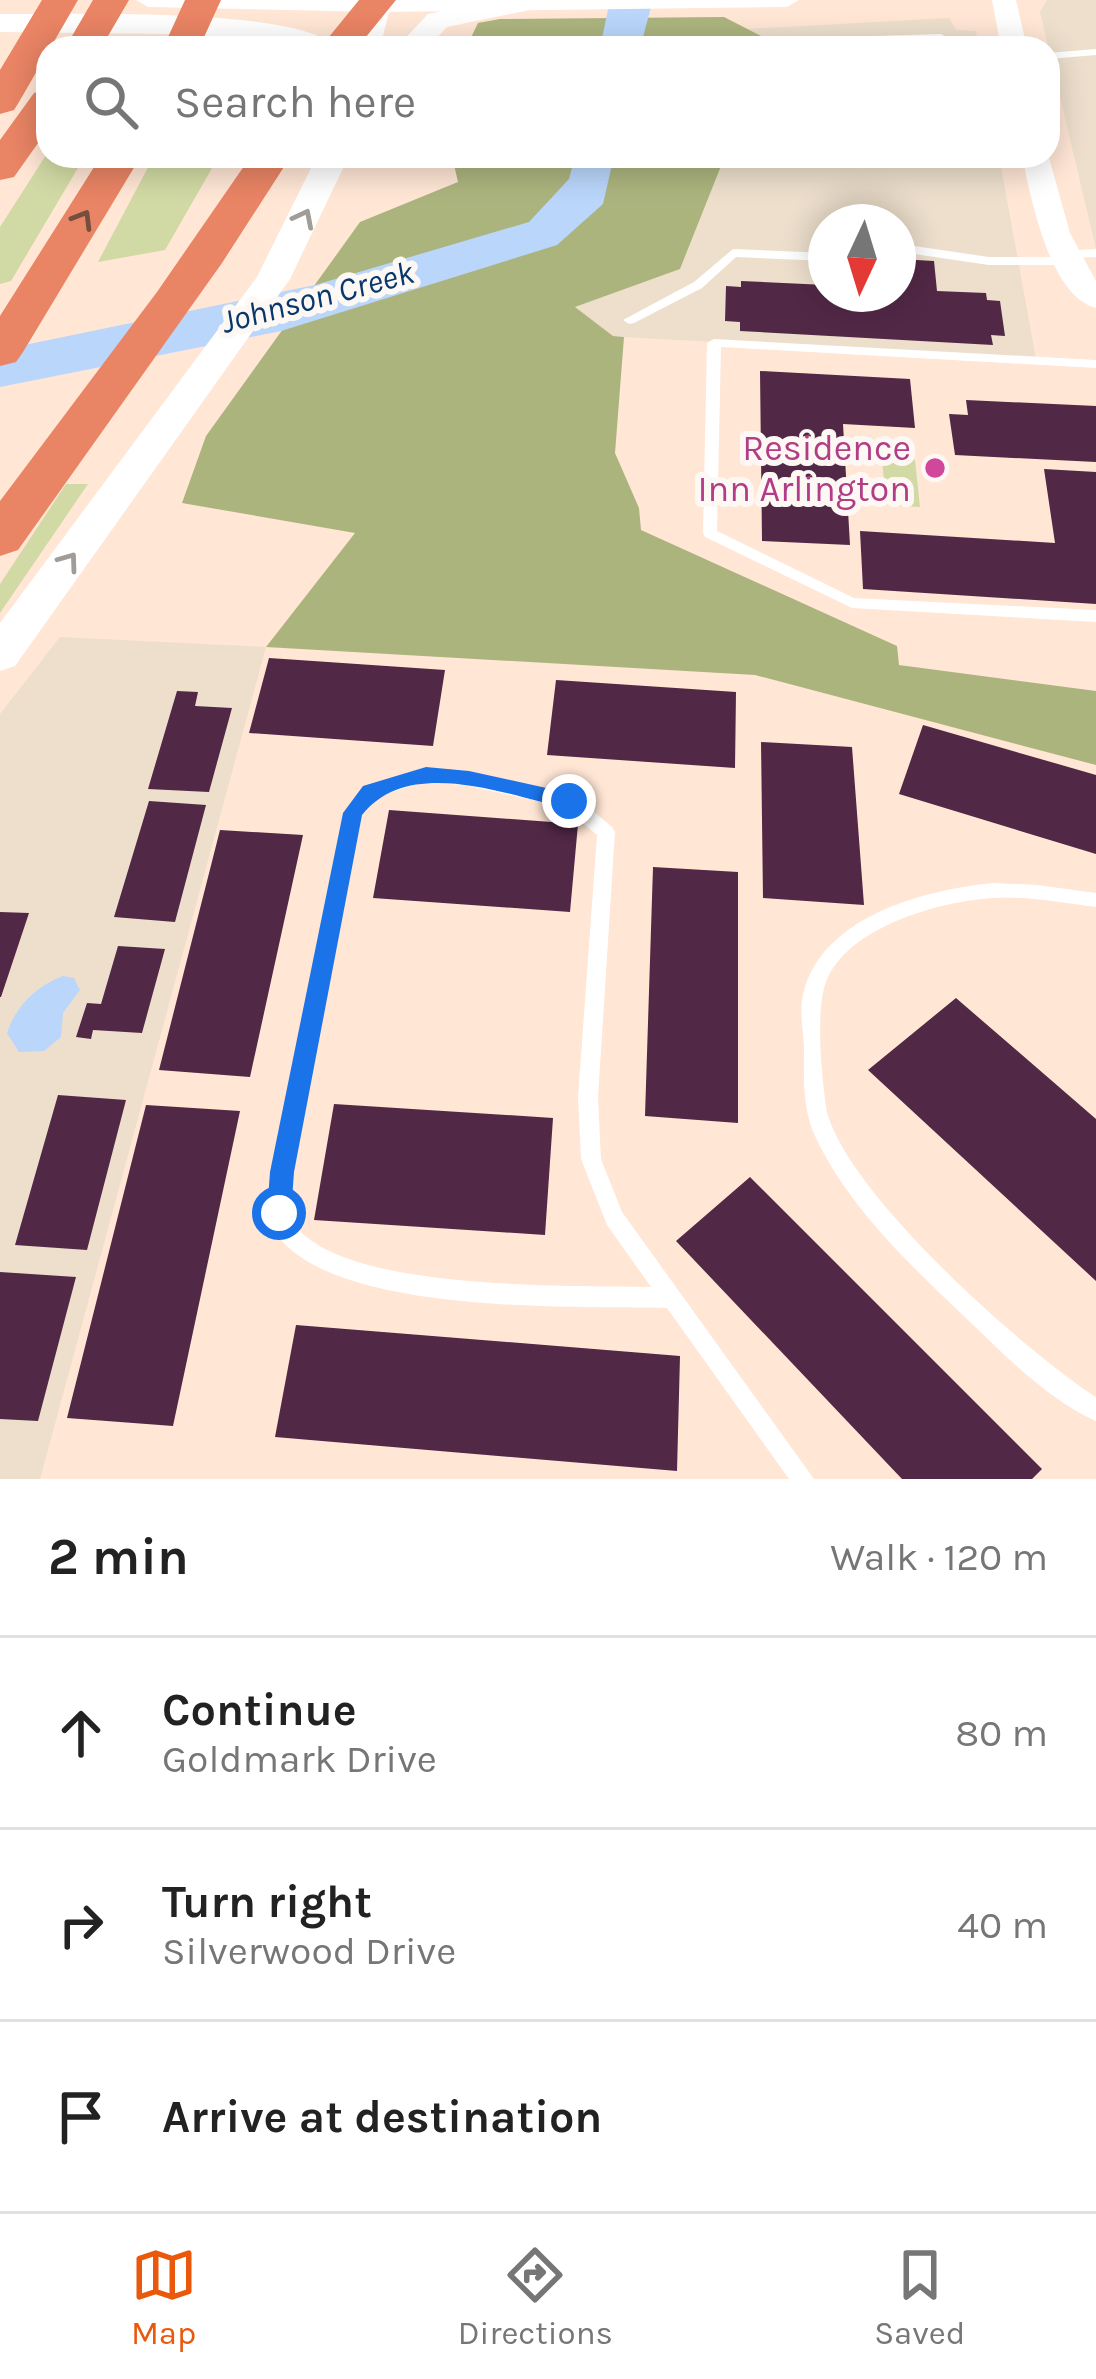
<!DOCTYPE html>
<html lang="en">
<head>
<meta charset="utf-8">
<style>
	:root { --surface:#fff; --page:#f2f2f2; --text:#222; --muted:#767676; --line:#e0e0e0; --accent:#ea580c }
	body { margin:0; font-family:Karla,sans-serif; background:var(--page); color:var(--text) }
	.compass { position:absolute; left:808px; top:204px; width:108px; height:108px; border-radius:50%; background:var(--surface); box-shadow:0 6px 30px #0003; rotate:184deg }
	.stop { position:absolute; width:36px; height:36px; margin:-27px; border:9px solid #1a73e8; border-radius:50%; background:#fff }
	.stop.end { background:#1a73e8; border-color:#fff; box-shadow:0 3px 12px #0008 }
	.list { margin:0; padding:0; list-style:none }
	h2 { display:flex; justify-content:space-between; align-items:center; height:156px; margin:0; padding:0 48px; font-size:51px }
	h2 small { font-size:39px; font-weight:400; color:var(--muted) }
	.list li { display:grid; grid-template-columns:78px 1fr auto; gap:36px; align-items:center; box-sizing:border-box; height:192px; padding:0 48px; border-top:3px solid var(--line) }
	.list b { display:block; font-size:45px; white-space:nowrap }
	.list p { margin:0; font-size:39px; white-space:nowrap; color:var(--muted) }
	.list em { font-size:39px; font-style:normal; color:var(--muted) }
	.icon { flex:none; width:66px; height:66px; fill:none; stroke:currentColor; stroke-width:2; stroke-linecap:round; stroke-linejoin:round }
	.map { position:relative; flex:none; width:1096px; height:1479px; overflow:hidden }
	.search { position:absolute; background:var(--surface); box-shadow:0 6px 30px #0003; left:36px; right:36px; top:36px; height:132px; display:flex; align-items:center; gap:30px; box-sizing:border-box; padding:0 42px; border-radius:36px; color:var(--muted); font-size:45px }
	.sheet { height:732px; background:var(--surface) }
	nav { display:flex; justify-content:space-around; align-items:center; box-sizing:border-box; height:168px; border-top:3px solid var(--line); background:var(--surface); font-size:33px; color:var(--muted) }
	nav a { display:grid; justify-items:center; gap:6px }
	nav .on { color:var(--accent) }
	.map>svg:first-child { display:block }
	.commercial { fill:#eddfcc; fill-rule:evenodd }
	.green { fill:#d1daa4 }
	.forest { fill:#acb47e }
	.water { fill:#bad6fb }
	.building { fill:#512846 }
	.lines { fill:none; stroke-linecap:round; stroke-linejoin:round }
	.service { fill:#fff; fill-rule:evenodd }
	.tertiary { fill:#fff; fill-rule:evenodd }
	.secondary { fill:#fff; fill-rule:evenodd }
	.motorway { fill:#e98464; fill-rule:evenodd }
	.oneway { stroke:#a09c98 }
	.oneway2 { stroke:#744f40 }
	.route { fill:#1a73e8 }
	.hotel-dot { fill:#d1479c; stroke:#fdf8f4; stroke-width:4.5 }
	.labels { text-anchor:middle; stroke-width:12; stroke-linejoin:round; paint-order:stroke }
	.far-water-label { font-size:33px; font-style:italic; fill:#07376c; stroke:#fdf8f4 }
	.hotel-label { font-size:36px; fill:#b23c85; stroke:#fdf8f4; text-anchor:end }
</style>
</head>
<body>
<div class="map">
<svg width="1096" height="1479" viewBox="0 0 1096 1479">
	<rect width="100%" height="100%" fill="#ffe6d5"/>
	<path class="commercial" d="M1047,0h49v249l-56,-237z
		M949,18l7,12 20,1 3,17h-211l-5,-11 -16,-8z
		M725,156h274l37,203 -412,-22 -11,-1 -38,-29 105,-38zM826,222h72v72h-72z
		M60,637l206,10 -226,832h-40v-765z"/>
	<path class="green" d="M48,152v4h37l-74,125 -11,3v-57z
		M154,156h65l-54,94 -67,12z
		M882,458l33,2 5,47 -34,-2z
		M66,484h22l-88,129v-29z"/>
	<path class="forest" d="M724,17l39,20 5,11h-302l12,-25 22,-4z
		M452,156h273l-45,113 -105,38 38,29 11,1 -9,116 24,55 2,22 256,116 2,19 197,26v74l-341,-90 -489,-28 89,-114 -173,-30 24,-67 154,-214 98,-40z"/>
	<path class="water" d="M610,0h43l-13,48h-40z
		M575,156h39l-11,48 -46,41 -276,86 -281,56v-37l315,-65 214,-63 40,-43z
		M63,976l11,2 6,12 -17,23 -2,24 -17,14 -25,1 -12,-19c9,-27 29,-47 56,-57z"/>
	<path class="building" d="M899,259l35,2 3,30 49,2 1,7 13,1 5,35 -14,-1 2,10 -253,-14v-9l-15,-1 1,-35 15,1v-6l85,4v9h72z
		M760,371l150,8 5,49 -72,-4 7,121 -88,-4z
		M966,400l130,6v56l-141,-7 -6,-41 19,1z
		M1044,469l52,3v132l-233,-15 -3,-58 195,12z
		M269,658l176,12 -12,76 -184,-13z
		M556,680l180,12 -1,76 -188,-13z
		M177,691l21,1 -3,14 37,2 -23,84 -61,-3z
		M923,725l173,50v79l-197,-60z
		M761,742l91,5 12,158 -101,-7z
		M149,801l57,4 -31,117 -61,-5z
		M389,810l189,14 -8,88 -197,-14z
		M220,830l83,5 -53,242 -91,-7z
		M653,867l85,5v251l-93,-7z
		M0,912l29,1 -28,84h-1z
		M118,946l47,3 -23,84 -49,-3 -2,9 -15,-2 11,-34 14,1z
		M956,998l140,121v162l-228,-211z
		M58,1095l68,5 -39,150 -72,-5z
		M334,1104l219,14 -8,117 -231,-15z
		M146,1105l94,6 -67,315 -106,-8z
		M750,1177l292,292 -10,10h-130l-226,-238z
		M0,1272l76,5 -38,144 -38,-2z
		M296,1325l384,31 -3,115 -402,-34z"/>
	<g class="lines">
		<path class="service" d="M941,34l5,3 2,11h-10l-2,-8 -129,4 -3,4h-11l11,-10z
			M1096,49v6l-48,4v-6z
			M914,246l75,11h74l-4,-3 2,-3 35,-2v8l-28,1 5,3 -6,4h-78l-75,-11 -16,2v-8z
			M733,249l93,4v8l-90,-4 -34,31 -68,35 -5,1 -6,-4 71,-38z
			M714,339l382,21v8l-375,-21 -4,184 137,67 242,12v12l-244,-14 -147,-71 -2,-4 4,-190z
			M426,767l43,5 100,22 6,2 37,31 3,5 -17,265 3,62 21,53 192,267h-25l-122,-171c-96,-2 -317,6 -384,-66 -18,-19 -14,-48 -11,-71l72,-358 20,-26zM426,781l43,5 95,21 33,28 -19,262 3,62 26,66 44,62c-79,-2 -307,5 -356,-62 -10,-14 -5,-38 -3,-54l69,-356 15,-18z
			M993,883l44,2 59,8v14c-34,-4 -68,-11 -102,-9 -54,3 -147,29 -168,84 -11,29 -4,99 1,130 22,83 196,238 269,285v24c-46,-20 -93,-67 -129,-102 -56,-53 -119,-112 -152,-183 -13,-28 -11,-60 -11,-90 -1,-15 -4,-32 -2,-46 14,-82 120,-110 191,-117z"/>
		<path class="tertiary" d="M136,0h663l-12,7 -410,5 -229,-5z
			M992,0h24l11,48h-26z
			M1048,154l22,79 26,48v27c-47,-12 -65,-111 -74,-152z"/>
		<path class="secondary" d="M364,0h28l-12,48h-30z
			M497,0h34l3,4 -4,6 -83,17 -20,21h-31l32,-34z
			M0,14c62,1 300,-8 337,34l-168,-14 -169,-2z
			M317,156h32l-59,123 -275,387 -15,5v-48l257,-346z"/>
		<path class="motorway" d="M42,0h36l-59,102 -5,8 -14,4v-44z
			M93,0h36l-28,48h-36z
			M185,0h36l-22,48h-36z
			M359,0h37l-39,48h-37z
			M48,89v40l-34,48 -14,3v-40l34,-47z
			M101,156h40l-118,196 -7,10 -16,4v-50z
			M251,156h40l-69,107 -204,287 -18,6v-55l157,-209z"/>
	</g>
	<defs><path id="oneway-chevron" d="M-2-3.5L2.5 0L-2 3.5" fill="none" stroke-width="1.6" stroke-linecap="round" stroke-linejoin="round" transform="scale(3)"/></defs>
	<g class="oneway">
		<use href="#oneway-chevron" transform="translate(304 218) rotate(-63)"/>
		<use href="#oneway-chevron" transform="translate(69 561) rotate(-54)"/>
	</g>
	<use class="oneway2" href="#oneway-chevron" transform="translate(83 219) rotate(-59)"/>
	<path class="route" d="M426,767l43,4 100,22 10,8 -10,8c-62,-14 -160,-54 -207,6l-68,357 -3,41 -12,11 -12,-11 3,-41 73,-359 20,-27z"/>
	<circle class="hotel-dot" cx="935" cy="468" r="12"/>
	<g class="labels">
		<g class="far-water-label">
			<text transform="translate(317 296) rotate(-15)" y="12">Johnson Creek</text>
		</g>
		<g class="hotel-label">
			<text x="911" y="460">Residence<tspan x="911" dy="41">Inn Arlington</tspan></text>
		</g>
	</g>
</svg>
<svg class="compass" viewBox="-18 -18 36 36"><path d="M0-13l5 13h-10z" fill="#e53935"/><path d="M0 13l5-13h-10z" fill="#767676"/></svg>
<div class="stop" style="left:279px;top:1213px"></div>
<div class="stop end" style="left:569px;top:801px"></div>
<div class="search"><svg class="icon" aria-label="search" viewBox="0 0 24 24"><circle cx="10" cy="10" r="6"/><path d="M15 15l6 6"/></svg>Search here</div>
</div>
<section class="sheet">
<h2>2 min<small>Walk · 120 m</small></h2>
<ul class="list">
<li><svg class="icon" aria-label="ahead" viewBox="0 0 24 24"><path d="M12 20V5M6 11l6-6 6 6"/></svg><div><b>Continue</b><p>Goldmark Drive</p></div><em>80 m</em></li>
<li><svg class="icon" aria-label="right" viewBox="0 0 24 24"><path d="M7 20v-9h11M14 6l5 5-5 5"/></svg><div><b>Turn right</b><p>Silverwood Drive</p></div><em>40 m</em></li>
<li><svg class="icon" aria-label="arrive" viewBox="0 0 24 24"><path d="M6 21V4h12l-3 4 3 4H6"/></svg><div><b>Arrive at destination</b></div></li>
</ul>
</section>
<nav>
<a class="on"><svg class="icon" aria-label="map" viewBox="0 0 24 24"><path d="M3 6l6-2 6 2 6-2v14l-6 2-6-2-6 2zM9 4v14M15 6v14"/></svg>Map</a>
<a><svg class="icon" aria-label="directions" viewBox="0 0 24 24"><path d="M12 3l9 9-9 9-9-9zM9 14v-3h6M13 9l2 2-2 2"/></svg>Directions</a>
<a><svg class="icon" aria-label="saved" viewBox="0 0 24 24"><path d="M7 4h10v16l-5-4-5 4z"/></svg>Saved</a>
</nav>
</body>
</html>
